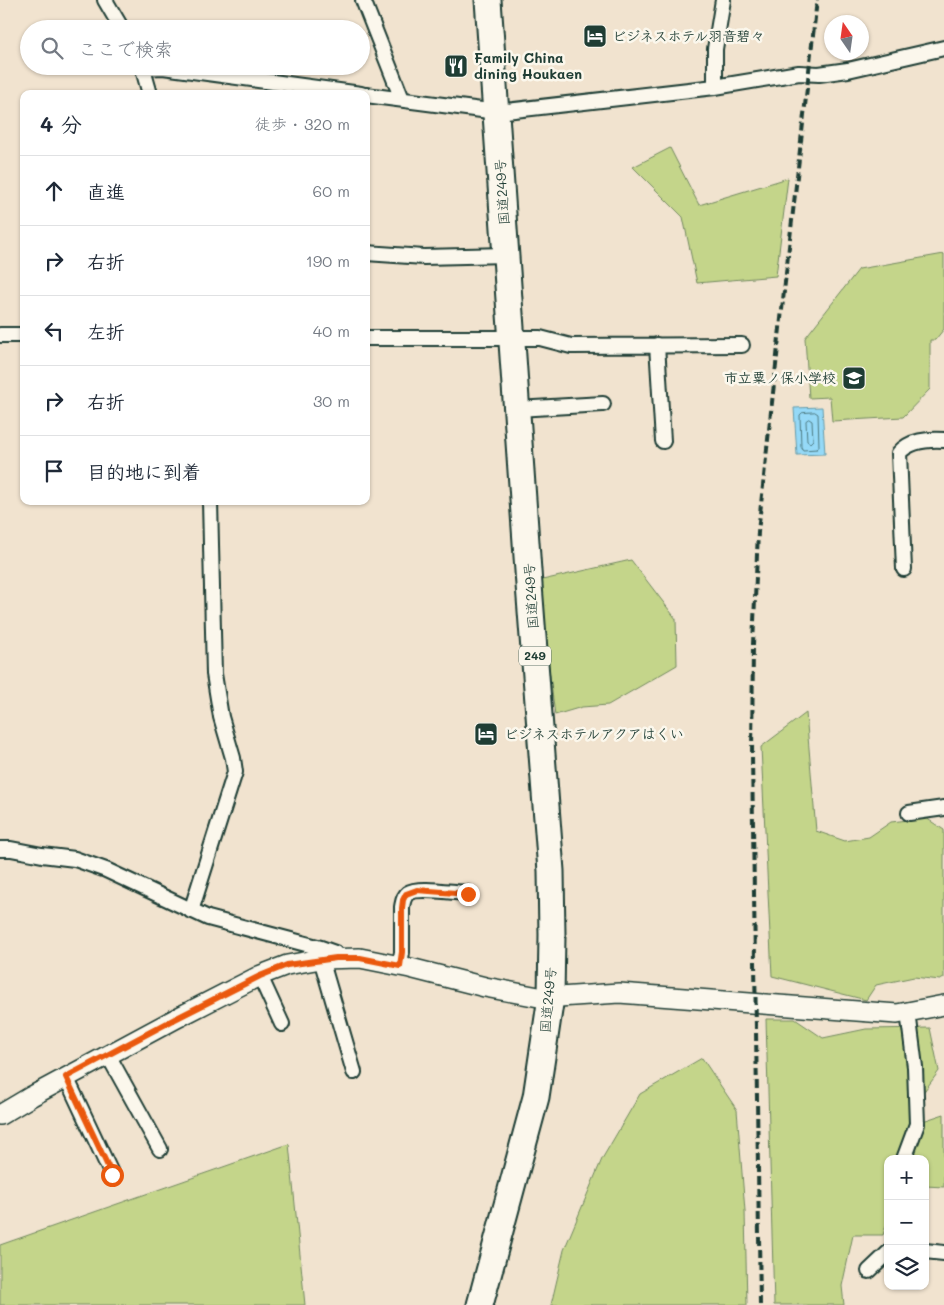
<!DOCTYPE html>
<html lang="ja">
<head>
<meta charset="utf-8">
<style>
	:root { --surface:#fff; --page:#f2f2f3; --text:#1f2937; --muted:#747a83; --line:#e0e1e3 }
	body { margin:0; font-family:Mali,"Klee One",sans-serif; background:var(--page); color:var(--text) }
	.controls { position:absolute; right:15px; bottom:15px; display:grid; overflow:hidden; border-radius:10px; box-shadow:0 1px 4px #0004 }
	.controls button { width:45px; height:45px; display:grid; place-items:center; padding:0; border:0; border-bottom:1px solid var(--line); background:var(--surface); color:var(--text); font:25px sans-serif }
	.compass { position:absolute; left:824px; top:15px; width:45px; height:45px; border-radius:50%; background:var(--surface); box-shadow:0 1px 4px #0004; rotate:347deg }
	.stop { position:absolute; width:15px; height:15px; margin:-11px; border:4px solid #ea580c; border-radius:50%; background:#fff }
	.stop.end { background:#ea580c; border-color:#fff; box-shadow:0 1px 5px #0008 }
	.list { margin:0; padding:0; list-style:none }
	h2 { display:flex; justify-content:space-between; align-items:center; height:65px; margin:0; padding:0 20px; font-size:21px }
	h2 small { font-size:16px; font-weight:400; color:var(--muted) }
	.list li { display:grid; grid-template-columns:32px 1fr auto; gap:15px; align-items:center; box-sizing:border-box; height:70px; padding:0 20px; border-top:1px solid var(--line) }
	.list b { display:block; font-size:19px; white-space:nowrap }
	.list em { font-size:16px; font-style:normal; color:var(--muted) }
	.icon { flex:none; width:28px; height:28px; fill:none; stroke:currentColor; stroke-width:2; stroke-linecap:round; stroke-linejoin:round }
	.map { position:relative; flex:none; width:944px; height:1305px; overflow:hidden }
	.search { position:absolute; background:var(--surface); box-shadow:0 1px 4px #0004; left:20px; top:20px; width:350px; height:55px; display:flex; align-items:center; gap:12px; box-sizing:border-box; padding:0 18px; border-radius:28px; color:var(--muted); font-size:19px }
	.panel { position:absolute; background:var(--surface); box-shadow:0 1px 4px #0004; left:20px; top:90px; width:350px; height:415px; border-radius:10px }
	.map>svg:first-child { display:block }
	.green { fill:#c4d58a; stroke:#72895f }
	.water { fill:#95d9f7; stroke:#669ba9 }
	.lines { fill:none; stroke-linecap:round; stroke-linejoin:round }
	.shore { stroke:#4e7b82; stroke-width:1 }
	.street-casing { stroke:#1f3d34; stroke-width:18 }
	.secondary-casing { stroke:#1f3d34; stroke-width:22 }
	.highway-casing { stroke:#1f3d34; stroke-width:29 }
	.street { stroke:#fbf7ec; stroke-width:14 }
	.secondary { stroke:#fbf7ec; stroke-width:19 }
	.highway { stroke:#fbf7ec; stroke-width:25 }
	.rail { stroke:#1f3d34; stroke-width:4; stroke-dasharray:8 4; stroke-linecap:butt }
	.route { stroke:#ea580c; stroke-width:6 }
	.labels { text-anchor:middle; stroke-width:5; stroke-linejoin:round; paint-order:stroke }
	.shield { fill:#fbf7ec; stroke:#61756b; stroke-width:1 }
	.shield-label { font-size:12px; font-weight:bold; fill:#1f3d34 }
	.poi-label { font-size:14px; font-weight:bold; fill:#1f3d34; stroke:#fbf7ec; text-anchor:start }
	.street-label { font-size:14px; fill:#1f3d34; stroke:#fbf7ec }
</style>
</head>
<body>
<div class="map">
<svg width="944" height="1305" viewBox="0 0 944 1305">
	<rect width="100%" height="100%" fill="#f1e3cf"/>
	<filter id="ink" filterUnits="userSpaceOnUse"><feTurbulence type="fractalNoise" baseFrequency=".02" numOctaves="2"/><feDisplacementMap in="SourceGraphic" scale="10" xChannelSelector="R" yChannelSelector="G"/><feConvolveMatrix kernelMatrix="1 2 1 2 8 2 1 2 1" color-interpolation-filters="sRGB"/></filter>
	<g filter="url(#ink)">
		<path class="green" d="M670,148l29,57 89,-27 -12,98 -79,7 -14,-66 -50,-50z
			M944,254v75l-9,11h-5v49l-27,28 -71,4 -2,-24 -21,1 -4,-60 54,-69z
			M631,560l45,59 1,46 -69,40 -26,2 -27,8 -17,-134z
			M806,713l10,118 29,10 24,-4 22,-15 35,-4 18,12v148l-4,2 -26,-3 -38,8 -10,15 -94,-24 -11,-229z
			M766,1019h29l28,19 43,-9 64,-1 9,43 -22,30 3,21 24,-8v73l-19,-1v-27h-37v61l-5,15h-30l-11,51 2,19h-70z
			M702,1058l35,52 8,101 2,94h-196l13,-55 38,-91 38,-65z
			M289,1144l16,161h-305v-60z"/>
		<path class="water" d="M822,407l3,47 -28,1 -3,-47z"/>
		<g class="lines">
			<path class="shore" d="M815,412l3,2 1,33 -2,2 -14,1 -2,-3 -1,-32 2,-2z
				M809,419l3,2 1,19 -3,3 -3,-2 -1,-20z"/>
			<g class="street-casing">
				<path id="street" d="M105,0l17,29
					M363,0l39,99
					M142,66l8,28
					M143,68l20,-1 198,27
					M715,87v-38l8,-49
					M366,95l131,17 218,-25 84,-14 20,1 29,-4 96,-22
					M366,253l58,4 82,-2
					M0,335h24
					M366,338h174l31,8 171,-1
					M657,345l6,96
					M517,409l86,-5
					M904,569l-5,-116c11,-13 29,-14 45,-13
					M909,813l35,-5
					M0,849h11l31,6 33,4 31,11 102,48 113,30 14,5 1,5
					M191,911l44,-139 -2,-14 -12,-41 -7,-43 -4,-173
					M321,959l33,113
					M400,966l2,-14v-45c1,-5 1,-10 6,-14 10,-7 47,0 59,0
					M260,976l22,48
					M108,1055l52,94
					M66,1077l46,98
					M904,1159l13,-35 -2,-57 -7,-55
					M925,1251l19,2
					M869,1271l19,-18"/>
			</g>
			<g class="secondary-casing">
				<path id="secondary" d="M0,1115l32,-19 143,-77 86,-44 26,-10 34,-6 39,-1 50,10 75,19 59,11 75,-5 278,21 47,-9"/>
			</g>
			<g class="highway-casing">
				<path id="highway" d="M480,1305l56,-208 15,-100 1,-62 -1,-64 -22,-286 -41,-585"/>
			</g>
			<use href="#street" class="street"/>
			<use href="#secondary" class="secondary"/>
			<use href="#highway" class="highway"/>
			<path class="rail" d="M760,1305l-8,-549 1,-112 5,-112 26,-241 33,-291"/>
		</g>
	</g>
	<g class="lines" filter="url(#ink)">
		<path class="route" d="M112,1175l-46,-98 109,-58 85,-43 27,-11 49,-7h24l40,8 2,-14v-44l1,-8 3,-6 11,-4 51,4"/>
	</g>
	<defs>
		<g id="hotel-square" transform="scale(1.25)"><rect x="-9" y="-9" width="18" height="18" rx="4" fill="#1f3d34" stroke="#fbf7ec"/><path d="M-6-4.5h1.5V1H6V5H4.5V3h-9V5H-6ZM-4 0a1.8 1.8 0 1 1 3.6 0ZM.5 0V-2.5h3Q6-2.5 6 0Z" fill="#fff"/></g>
		<g id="restaurant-square" transform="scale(1.25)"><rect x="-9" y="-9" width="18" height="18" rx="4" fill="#1f3d34" stroke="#fbf7ec"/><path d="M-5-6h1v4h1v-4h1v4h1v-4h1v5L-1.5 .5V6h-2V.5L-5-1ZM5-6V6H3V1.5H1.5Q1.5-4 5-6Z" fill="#fff"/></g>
		<g id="school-square" transform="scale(1.25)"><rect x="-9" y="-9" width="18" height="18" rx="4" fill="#1f3d34" stroke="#fbf7ec"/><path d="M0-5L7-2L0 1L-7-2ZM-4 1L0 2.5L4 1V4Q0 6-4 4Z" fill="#fff"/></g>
	</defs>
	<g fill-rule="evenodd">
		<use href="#hotel-square" x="595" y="36"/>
		<use href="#restaurant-square" x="456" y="66"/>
		<use href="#school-square" x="854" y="378"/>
		<use href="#hotel-square" x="486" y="734"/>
	</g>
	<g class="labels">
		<rect class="shield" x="519" y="646.5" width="32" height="19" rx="4"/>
		<g class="shield-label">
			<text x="535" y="660">249</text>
		</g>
		<g class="poi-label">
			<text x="612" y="41">ビジネスホテル羽音碧々</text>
			<text x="474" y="63">Family China<tspan x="474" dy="16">dining Houkaen</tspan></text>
			<text x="836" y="383" text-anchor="end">市立粟ノ保小学校</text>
			<text x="504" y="739">ビジネスホテルアクアはくい</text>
		</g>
		<g class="street-label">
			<text transform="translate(502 192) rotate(-94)" y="5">国道249号</text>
			<text transform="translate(531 596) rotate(-94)" y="5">国道249号</text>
			<text transform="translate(548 1000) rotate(-85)" y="5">国道249号</text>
		</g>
	</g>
</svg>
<div class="controls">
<button>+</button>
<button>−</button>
<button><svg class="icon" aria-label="layers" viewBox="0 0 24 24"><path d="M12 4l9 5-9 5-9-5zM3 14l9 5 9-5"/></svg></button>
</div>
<svg class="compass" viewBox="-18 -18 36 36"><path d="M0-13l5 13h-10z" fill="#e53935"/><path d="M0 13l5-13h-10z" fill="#747a83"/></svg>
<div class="stop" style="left:112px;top:1175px"></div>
<div class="stop end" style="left:468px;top:894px"></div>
<div class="search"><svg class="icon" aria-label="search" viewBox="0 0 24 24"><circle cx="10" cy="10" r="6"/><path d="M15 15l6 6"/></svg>ここで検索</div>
<section class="panel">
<h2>4 分<small>徒歩 · 320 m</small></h2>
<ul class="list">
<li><svg class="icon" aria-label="ahead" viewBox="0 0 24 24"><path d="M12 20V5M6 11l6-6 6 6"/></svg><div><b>直進</b></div><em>60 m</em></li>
<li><svg class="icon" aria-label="right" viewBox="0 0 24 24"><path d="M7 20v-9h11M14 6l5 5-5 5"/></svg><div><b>右折</b></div><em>190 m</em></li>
<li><svg class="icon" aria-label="left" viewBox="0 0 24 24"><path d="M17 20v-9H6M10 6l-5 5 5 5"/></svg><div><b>左折</b></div><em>40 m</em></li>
<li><svg class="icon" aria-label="right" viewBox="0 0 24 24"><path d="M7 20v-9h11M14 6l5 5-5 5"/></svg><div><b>右折</b></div><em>30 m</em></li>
<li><svg class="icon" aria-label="arrive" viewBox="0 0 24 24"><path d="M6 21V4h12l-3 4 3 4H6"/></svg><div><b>目的地に到着</b></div></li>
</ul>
</section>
</div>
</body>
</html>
